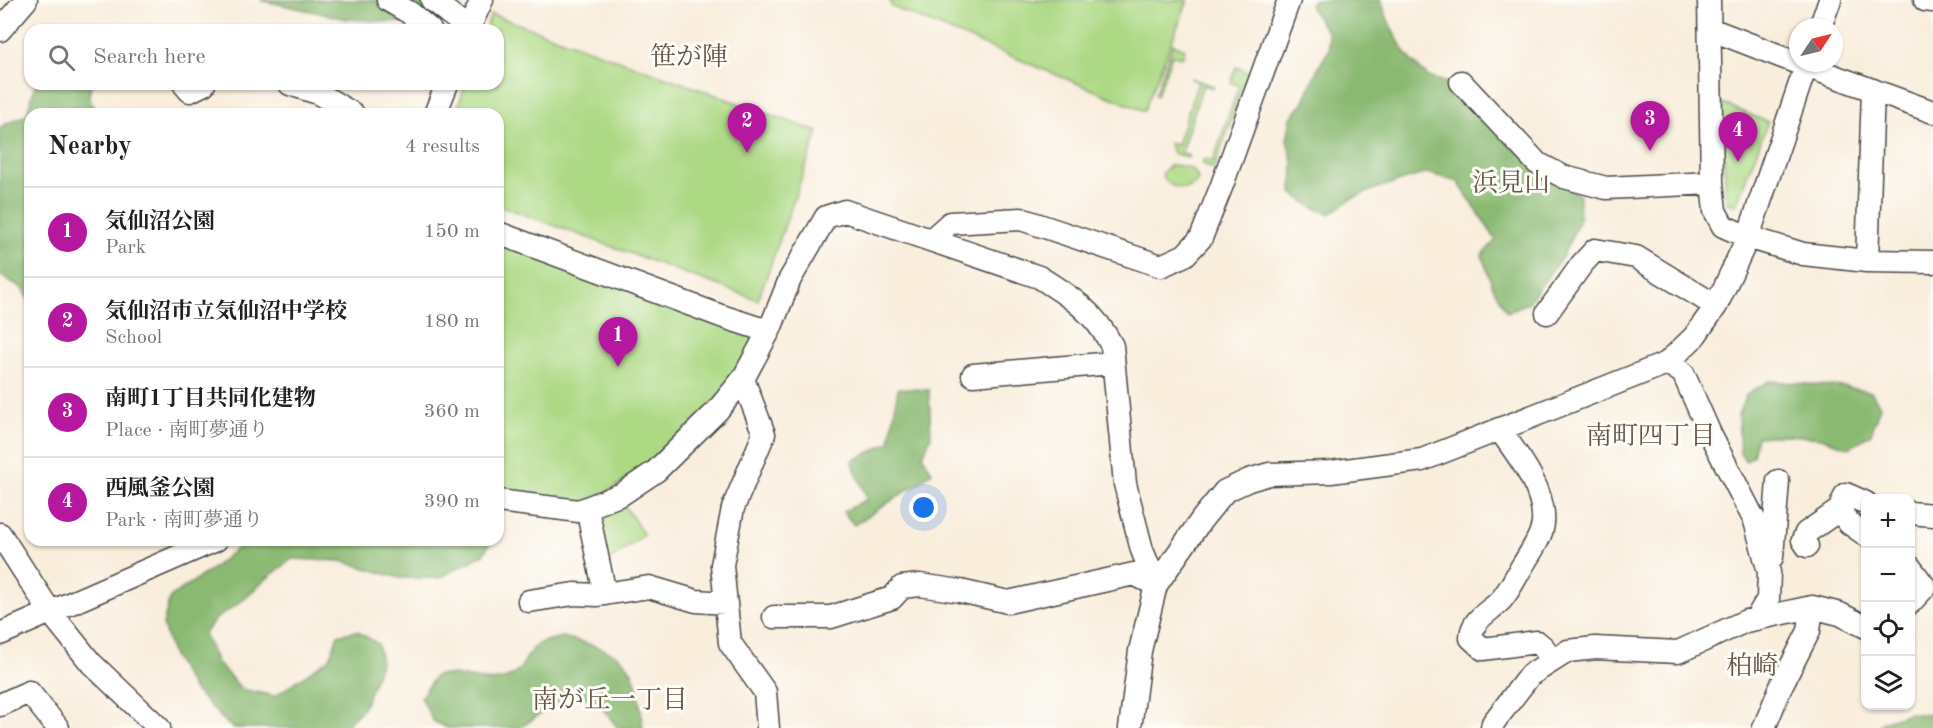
<!DOCTYPE html>
<html lang="en">
<head>
<meta charset="utf-8">
<style>
	:root { --surface:#fff; --page:#f2f2f2; --text:#202124; --muted:#757577; --line:#e0e0e0; --accent:#b5179e }
	body { margin:0; font-family:"Old Standard TT","Noto Serif JP",serif; background:var(--page); color:var(--text) }
	.controls { position:absolute; right:18px; bottom:18px; display:grid; overflow:hidden; border-radius:12px; box-shadow:0 2px 4px #0004 }
	.controls button { width:54px; height:54px; display:grid; place-items:center; padding:0; border:0; border-bottom:2px solid var(--line); background:var(--surface); color:var(--text); font:30px sans-serif }
	.compass { position:absolute; left:1789px; top:18px; width:54px; height:54px; border-radius:50%; background:var(--surface); box-shadow:0 2px 4px #0004; rotate:55deg }
	.you { position:absolute; left:924px; top:508px; width:21px; height:21px; margin:-15px; border:4px solid #fff; border-radius:50%; background:#1a73e8; box-shadow:0 0 0 9px #1a73e833 }
	.badge { display:grid; place-items:center; width:39px; height:39px; border-radius:50%; background:var(--accent); color:#fff; font-size:20px; font-weight:700 }
	.pin { position:absolute; translate:-50% -50px; filter:drop-shadow(0 2px 3px #0008) }
	.pin::after { content:''; position:absolute; top:32px; width:21px; height:18px; background:inherit; clip-path:polygon(0 0,100% 0,50% 100%) }
	.list { margin:0; padding:0; list-style:none }
	h2 { display:flex; justify-content:space-between; align-items:center; height:78px; margin:0; padding:0 24px; font-size:26px }
	h2 small { font-size:20px; font-weight:400; color:var(--muted) }
	.list li { display:grid; grid-template-columns:39px 1fr auto; gap:18px; align-items:center; box-sizing:border-box; height:90px; padding:0 24px; border-top:2px solid var(--line) }
	.list b { display:block; font-size:22px; white-space:nowrap }
	.list p { margin:0; font-size:20px; white-space:nowrap; color:var(--muted) }
	.list em { font-size:20px; font-style:normal; color:var(--muted) }
	.icon { flex:none; width:33px; height:33px; fill:none; stroke:currentColor; stroke-width:2; stroke-linecap:round; stroke-linejoin:round }
	.map { position:relative; flex:none; width:1933px; height:728px; overflow:hidden }
	.search { position:absolute; background:var(--surface); box-shadow:0 2px 4px #0004; left:24px; top:24px; width:480px; height:66px; display:flex; align-items:center; gap:15px; box-sizing:border-box; padding:0 21px; border-radius:18px; color:var(--muted); font-size:22px }
	.panel { position:absolute; background:var(--surface); box-shadow:0 2px 4px #0004; left:24px; top:108px; width:480px; height:438px; border-radius:18px }
	.map>svg:first-child { display:block }
	.green { fill:#add985; stroke:#6c8258; stroke-width:1.5 }
	.forest { fill:#8ab972; stroke:#5a724e; stroke-width:1.5 }
	.lines { fill:none; stroke-linecap:round; stroke-linejoin:round }
	.minor-casing { stroke:#4a4846; stroke-width:25 }
	.minor { stroke:#fff; stroke-width:22 }
	.labels { text-anchor:middle; stroke-width:6; stroke-linejoin:round; paint-order:stroke }
	.neighbourhood-label { font-size:26px; fill:#635448; stroke:#fdfcf7 }
</style>
</head>
<body>
<div class="map">
<svg width="1933" height="728" viewBox="0 0 1933 728">
	<rect width="100%" height="100%" fill="#fdfcf7"/>
	<filter id="ink" filterUnits="userSpaceOnUse"><feTurbulence type="fractalNoise" baseFrequency=".0167" numOctaves="2"/><feDisplacementMap in="SourceGraphic" scale="12" xChannelSelector="R" yChannelSelector="G"/><feConvolveMatrix kernelMatrix="1 2 1 2 8 2 1 2 1" color-interpolation-filters="sRGB"/></filter>
	<filter id="wash" filterUnits="userSpaceOnUse"><feTurbulence type="fractalNoise" baseFrequency=".008" numOctaves="4" result="noise"/><feDisplacementMap in="SourceGraphic" scale="24" xChannelSelector="R" yChannelSelector="G"/><feGaussianBlur stdDeviation="1.35" result="paint"/><feColorMatrix in="noise" values="0 0 0 0 0 0 0 0 0 0 0 0 0 0 0 0 0 1.4 0 .05"/><feComposite in="paint" operator="in"/></filter>
	<g filter="url(#wash)">
		<rect width="100%" height="100%" fill="#f9eddc"/>
		<path class="green" d="M889,0h299l-44,111 -252,-104z
			M491,14l327,118 -60,168 -260,-95v-91h-43l11,-30h32v-54h-13z
			M1173,44l12,5 -3,9 -10,-3 -15,41 -2,-1z
			M1236,67l13,5 -35,97 -11,-5 -1,-3 3,-2 8,2 26,-75 -8,-4z
			M1190,78l24,8 -1,2 -10,-3 -22,67 7,3v3l-15,-5 -4,-10 8,2 21,-63z
			M1721,103l47,19 -32,83 -10,-2z
			M1170,165c12,1 26,1 28,15 -8,14 -32,9 -36,-6z
			M498,239l262,95 -44,66 -40,41 -62,47 -38,17 -78,-10z
			M623,503l21,32 -34,25 -10,-15 -1,-24z"/>
		<path class="forest" d="M260,0h162l17,25 -92,-6z
			M1312,0h69c8,28 24,59 48,77 7,4 16,3 21,8 22,22 41,46 66,65 21,16 43,29 64,46l-1,25 -17,36 -34,46 -21,9 -15,-27 -10,-30 14,-15 -38,-58 -31,-9 -50,15 -26,11 -21,15 -18,-7 -20,-14 1,-30 -6,-23 4,-22 12,-15 14,-33 12,-20 -1,-17 -18,-26z
			M36,84h55l-2,13 7,17h-66v189l-9,-16 -21,-12v-148l26,-12z
			M1769,381l75,6 27,5 9,14 -9,28 -22,14 -28,-10 -34,-3 -30,2 -4,19 -7,5 -6,-7 -2,-39 8,-20z
			M898,388l31,2 2,46 -8,20 9,16 -15,12 -63,41 -11,-13 24,-13 -15,-38 38,-19z
			M247,540h245l-9,15 -44,23h-39l-59,-17 -49,-2 -27,21 -19,18 -30,21 -12,14 13,30 25,26 33,7 55,-38 8,-23 19,-4 21,13 3,19 -18,46 -20,19h-111l-39,-39 -21,-35 -9,-29 7,-28 38,-25z
			M563,637c18,5 48,11 61,24 15,14 16,47 19,67h-25l-16,-20 -20,-13 -18,3 -44,30h-73l-14,-7 -12,-24 14,-21c24,-6 51,12 74,1 17,-7 16,-26 31,-34 7,-3 16,-4 23,-6z
			M1909,713l24,2v13h-57l7,-6z"/>
	</g>
	<g filter="url(#ink)">
		<g class="lines">
			<g class="minor-casing">
				<path id="minor" d="M388,0l22,13 20,17
					M432,0l37,29
					M1709,0l3,183 3,28 8,15 25,11 55,17 64,7 66,1
					M1925,0l8,1
					M1820,27l10,-27
					M1710,29l88,34
					M0,30l26,-30
					M468,30l14,-30
					M1798,63l135,49
					M1461,82l76,81 27,14 42,11 106,-5
					M184,84l6,7 14,-7
					M290,84l28,9 35,21
					M435,114l12,-30
					M498,233l223,83 37,12 12,1
					M931,240l19,-17 71,-4 140,47 24,-11 16,-17 21,-53 67,-185
					M1867,261l6,-171
					M1547,313l35,-49 13,-14 41,7 80,49
					M1667,363l16,10 28,63 44,85 14,51 -1,27 -12,20
					M973,375l140,-12
					M743,379l21,55 -31,74 -11,57 8,78 35,49 3,36
					M1499,429c18,25 47,61 44,94 -1,14 -13,30 -20,42 -7,11 -13,25 -22,35 -11,12 -30,19 -30,38l12,11 54,-7 6,5 10,13
					M498,501l81,10 43,-17 34,-23 61,-60 26,-32 27,-50 20,-50 36,-62 19,-6 194,66c32,20 56,35 73,69l13,138 17,66 14,35
					M1866,503l-20,-9 -4,9v11l7,9 17,12
					M587,508l18,86
					M1910,513l23,2
					M0,534l51,79 40,50 68,65
					M1807,546l-4,-6 3,-7 36,-25
					M1769,562l3,-5 6,-76
					M1910,567l15,20 -15,16
					M529,601l45,-7 24,1 51,-8 47,14 30,2
					M774,617h57l61,-19 10,-11 18,-2 40,6 48,11 126,-28 22,11
					M0,634l216,-94
					M0,705l29,-13 29,36
					M1130,728l10,-77 16,-66 46,-66 23,-28 24,-11 20,-6 62,-2 91,-12 245,-97 27,-26 22,-31 32,-69 59,-174
					M1492,728l1,-5 37,-48 38,-24 27,-3 83,4 68,-31 66,-14 28,7 26,13
					M1764,728l18,-44 27,-53 3,-24"/>
			</g>
			<use href="#minor" class="minor"/>
		</g>
	</g>
	<g class="labels">
		<g class="neighbourhood-label">
			<text x="689" y="65">笹が陣</text>
			<text x="1511" y="191">浜見山</text>
			<text x="1651" y="444">南町四丁目</text>
			<text x="1752" y="674">柏崎</text>
			<text x="610" y="708">南が丘一丁目</text>
		</g>
	</g>
</svg>
<div class="controls">
<button>+</button>
<button>−</button>
<button><svg class="icon" aria-label="locate" viewBox="0 0 24 24"><circle cx="12" cy="12" r="6"/><path d="M12 2v4M12 18v4M2 12h4M18 12h4"/></svg></button>
<button><svg class="icon" aria-label="layers" viewBox="0 0 24 24"><path d="M12 4l9 5-9 5-9-5zM3 14l9 5 9-5"/></svg></button>
</div>
<svg class="compass" viewBox="-18 -18 36 36"><path d="M0-13l5 13h-10z" fill="#e53935"/><path d="M0 13l5-13h-10z" fill="#757577"/></svg>
<div class="you"></div>
<div class="pin badge" style="left:618px;top:367px">1</div>
<div class="pin badge" style="left:747px;top:153px">2</div>
<div class="pin badge" style="left:1650px;top:151px">3</div>
<div class="pin badge" style="left:1738px;top:162px">4</div>
<div class="search"><svg class="icon" aria-label="search" viewBox="0 0 24 24"><circle cx="10" cy="10" r="6"/><path d="M15 15l6 6"/></svg>Search here</div>
<section class="panel">
<h2>Nearby<small>4 results</small></h2>
<ul class="list">
<li><span class="badge">1</span><div><b>気仙沼公園</b><p>Park</p></div><em>150 m</em></li>
<li><span class="badge">2</span><div><b>気仙沼市立気仙沼中学校</b><p>School</p></div><em>180 m</em></li>
<li><span class="badge">3</span><div><b>南町1丁目共同化建物</b><p>Place · 南町夢通り</p></div><em>360 m</em></li>
<li><span class="badge">4</span><div><b>西風釜公園</b><p>Park · 南町夢通り</p></div><em>390 m</em></li>
</ul>
</section>
</div>
</body>
</html>
